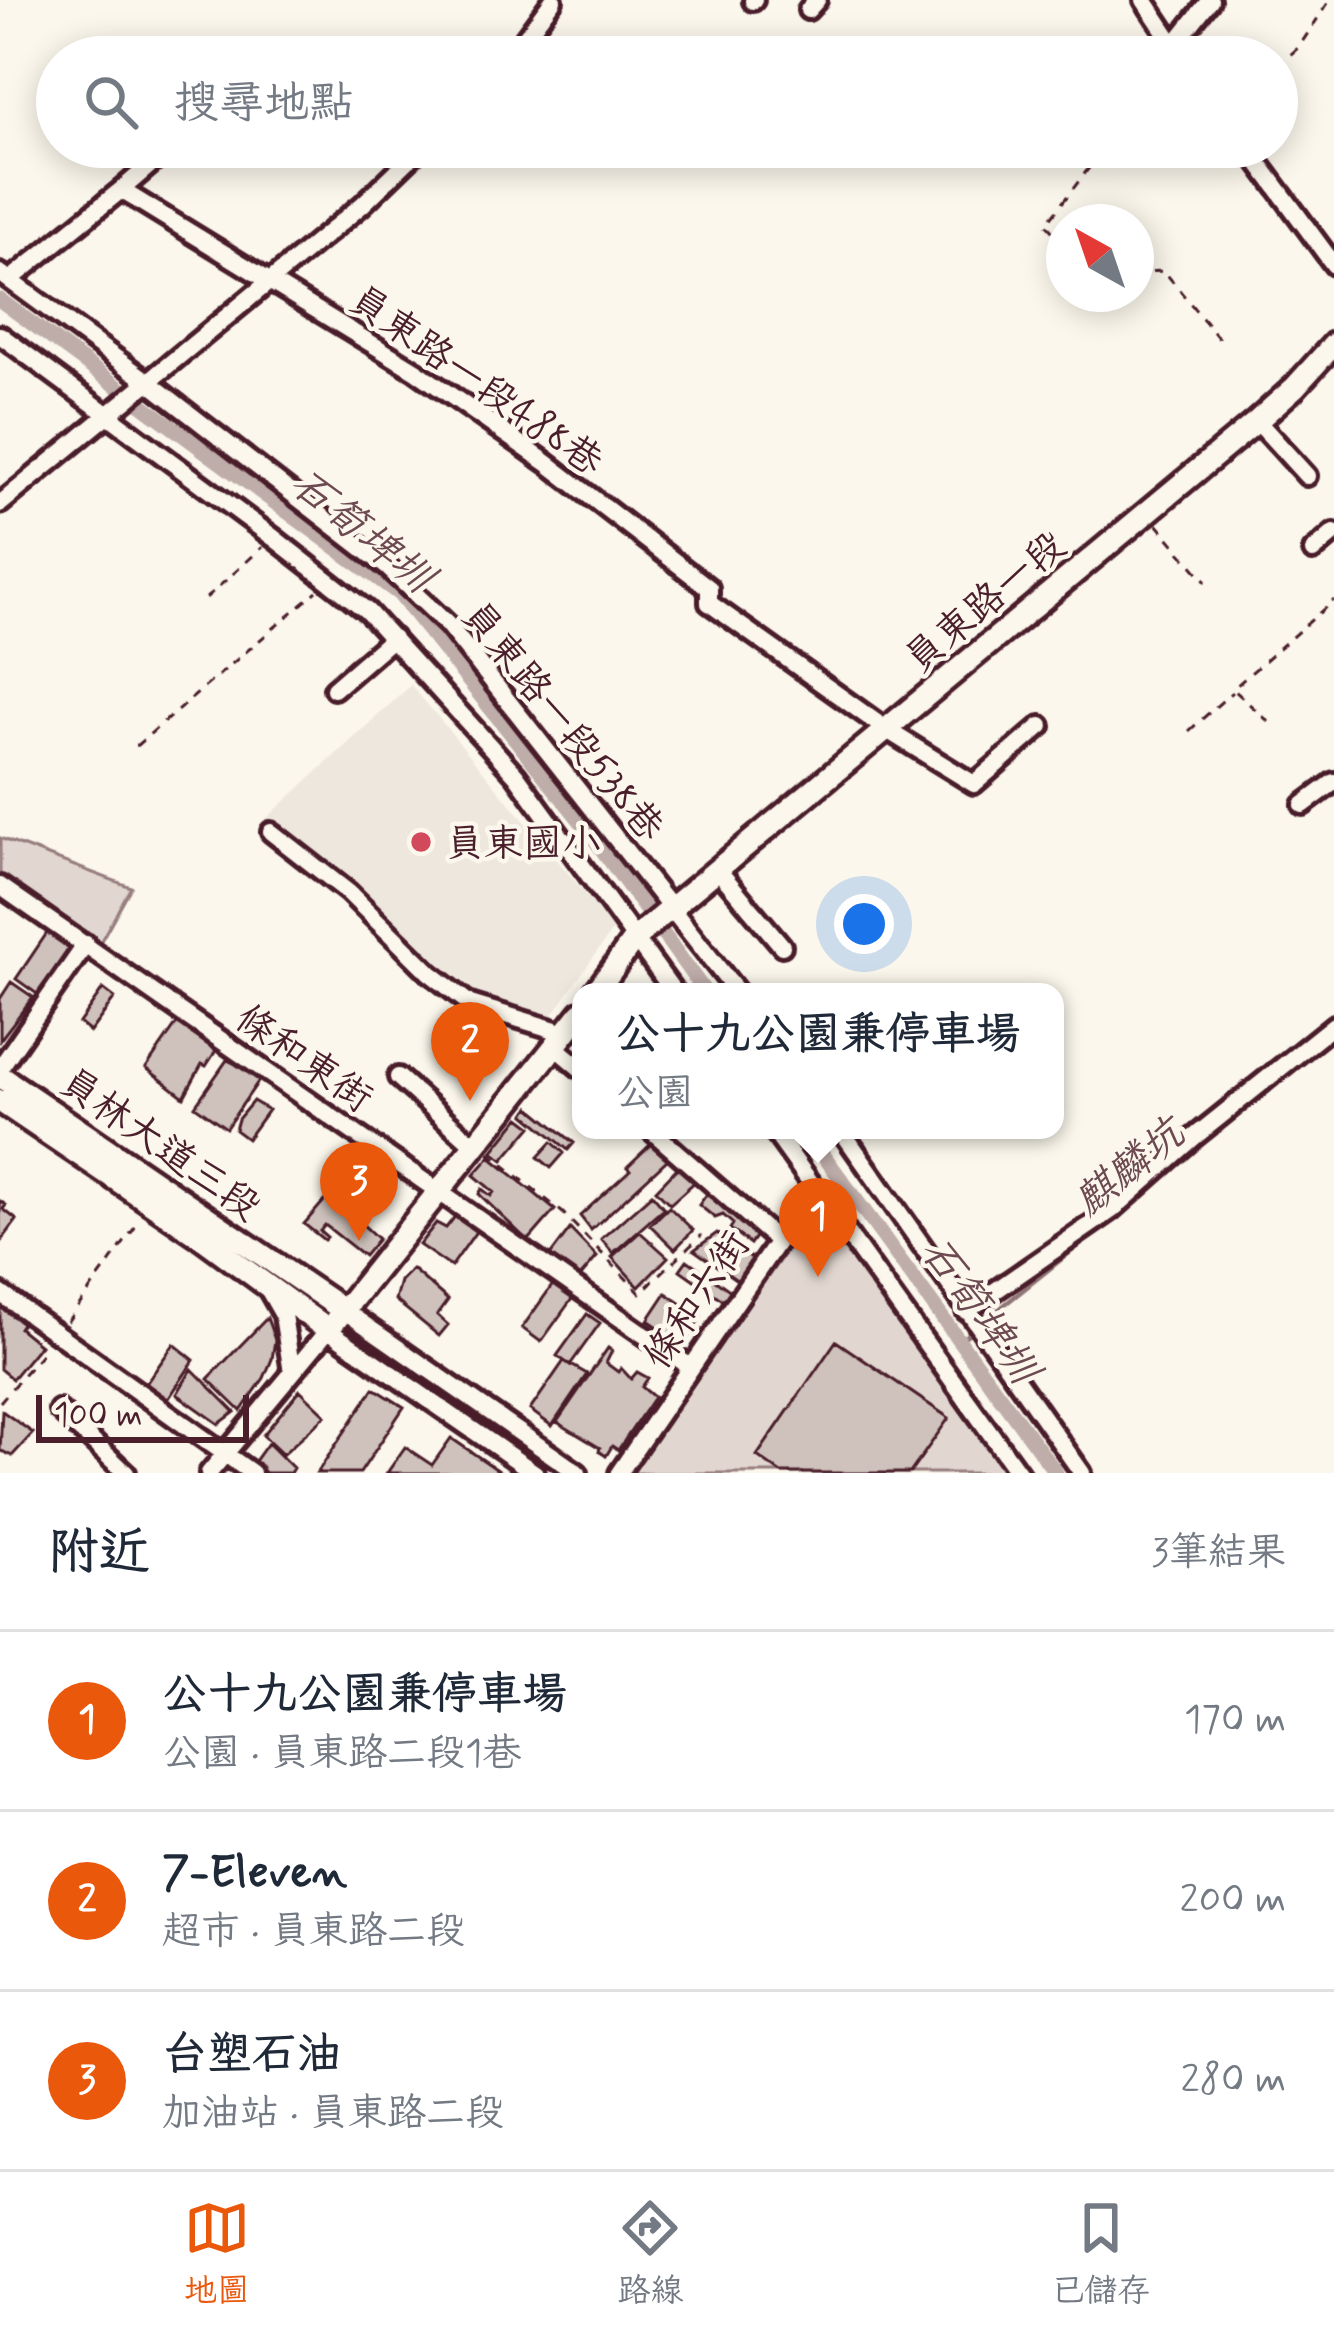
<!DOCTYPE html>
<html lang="zh-TW">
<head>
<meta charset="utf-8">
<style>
	:root { --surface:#fff; --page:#f6f6f7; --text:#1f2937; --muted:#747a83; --line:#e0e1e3; --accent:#ea580c }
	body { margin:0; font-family:Mynerve,"LXGW WenKai TC",sans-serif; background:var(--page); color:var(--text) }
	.compass { position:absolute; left:1046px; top:204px; width:108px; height:108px; border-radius:50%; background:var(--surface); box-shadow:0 6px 30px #0003; rotate:320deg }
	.scale { position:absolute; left:36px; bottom:30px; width:213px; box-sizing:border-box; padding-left:12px; border:6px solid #4a1f2b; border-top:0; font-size:33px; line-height:42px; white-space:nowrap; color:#4a1f2b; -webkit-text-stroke:9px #fbf7ec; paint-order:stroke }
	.you { position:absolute; left:864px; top:924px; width:42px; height:42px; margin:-30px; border:9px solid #fff; border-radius:50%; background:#1a73e8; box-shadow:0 0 0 18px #1a73e833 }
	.badge { display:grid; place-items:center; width:78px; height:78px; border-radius:50%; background:var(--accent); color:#fff; font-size:39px; font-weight:700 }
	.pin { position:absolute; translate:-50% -99px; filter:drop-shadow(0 3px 6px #0008) }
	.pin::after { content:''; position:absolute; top:63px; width:42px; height:36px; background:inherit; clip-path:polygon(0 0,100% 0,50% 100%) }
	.popup { position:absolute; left:572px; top:983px; width:492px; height:156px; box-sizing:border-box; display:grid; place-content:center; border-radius:24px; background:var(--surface); filter:drop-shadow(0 3px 9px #0005); font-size:39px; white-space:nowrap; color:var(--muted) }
	.popup b { font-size:45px; color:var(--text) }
	.popup::after { content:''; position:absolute; left:50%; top:100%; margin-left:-24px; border:24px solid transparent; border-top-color:var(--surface) }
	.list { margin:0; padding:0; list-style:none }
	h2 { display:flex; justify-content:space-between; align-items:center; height:156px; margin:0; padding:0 48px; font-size:51px }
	h2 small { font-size:39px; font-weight:400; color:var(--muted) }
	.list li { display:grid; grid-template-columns:78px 1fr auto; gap:36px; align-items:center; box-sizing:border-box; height:180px; padding:0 48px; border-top:3px solid var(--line) }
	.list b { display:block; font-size:45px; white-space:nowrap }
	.list p { margin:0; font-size:39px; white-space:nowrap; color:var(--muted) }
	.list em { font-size:39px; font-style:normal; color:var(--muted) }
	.icon { flex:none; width:66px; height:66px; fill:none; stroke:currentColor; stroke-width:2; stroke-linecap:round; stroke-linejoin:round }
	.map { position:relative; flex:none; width:1334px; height:1473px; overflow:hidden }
	.search { position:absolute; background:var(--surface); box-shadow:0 6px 30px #0003; left:36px; right:36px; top:36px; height:132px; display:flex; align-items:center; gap:30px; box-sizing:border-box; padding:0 42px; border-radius:66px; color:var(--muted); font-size:45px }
	.sheet { height:696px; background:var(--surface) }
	nav { display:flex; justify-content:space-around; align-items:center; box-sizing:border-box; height:168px; border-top:3px solid var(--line); background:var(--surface); font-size:33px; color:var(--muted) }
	nav a { display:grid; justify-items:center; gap:6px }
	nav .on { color:var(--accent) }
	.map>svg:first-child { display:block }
	.built { fill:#eee7de }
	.park { fill:#e2d7d0; stroke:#967b7e; stroke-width:3 }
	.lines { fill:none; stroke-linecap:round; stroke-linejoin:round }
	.stream { stroke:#907477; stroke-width:4.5 }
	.canal { stroke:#bfadaa; stroke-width:15 }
	.building { fill:#cfc2bc; stroke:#4a1f2b; stroke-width:3 }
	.minor-casing { stroke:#4a1f2b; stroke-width:26 }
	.major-casing { stroke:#4a1f2b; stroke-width:30 }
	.path { stroke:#4a1f2b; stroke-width:3; stroke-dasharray:9 9; stroke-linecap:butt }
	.minor { stroke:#fbf7ec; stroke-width:16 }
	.major { stroke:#fbf7ec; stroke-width:21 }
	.poi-dot { fill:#d1495b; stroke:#fbf7ec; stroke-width:4.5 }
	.labels { text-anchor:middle; stroke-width:9; stroke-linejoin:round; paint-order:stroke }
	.street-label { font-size:39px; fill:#4a1f2b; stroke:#fbf7ec }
	.poi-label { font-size:39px; fill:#4a1f2b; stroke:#fbf7ec; text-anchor:start }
	.water-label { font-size:42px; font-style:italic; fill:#6d4a51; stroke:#fbf7ec }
</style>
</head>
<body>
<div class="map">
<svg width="1334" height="1473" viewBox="0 0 1334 1473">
	<rect width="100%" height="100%" fill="#fbf7ec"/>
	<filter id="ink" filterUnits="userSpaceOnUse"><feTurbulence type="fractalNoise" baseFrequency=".00833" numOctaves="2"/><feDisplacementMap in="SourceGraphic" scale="24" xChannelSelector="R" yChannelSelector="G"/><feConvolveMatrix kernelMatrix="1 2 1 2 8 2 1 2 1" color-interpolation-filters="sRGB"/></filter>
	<g filter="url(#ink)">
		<path class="built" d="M411,685l203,243 -67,95 -59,-14 -152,-143 -70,-47z"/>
		<path class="park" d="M0,838l131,49 -33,59 -98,-65z
			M817,1208l192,263 -1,2h-380z"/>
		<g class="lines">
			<path class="stream" d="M1281,1078l53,-40
				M1139,1197l49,-44
				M984,1321l118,-94
				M959,1341l17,-13"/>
			<path class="canal" d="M0,300l399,294 189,236 117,162
				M805,1130l251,343"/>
		</g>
		<path class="building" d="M49,930l18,11 1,10 -31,43 -21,-15z
			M11,982l22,15 -33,43v-41z
			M103,989l12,9 -25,34 -11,-9z
			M180,1019l39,27 -13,20 -4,-2 -18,33 -38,-29z
			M227,1060l35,16 -36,52 -31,-22z
			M253,1101l15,9 -21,29 -12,-9 3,-11z
			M530,1107l44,36 -6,7 -43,-36z
			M520,1117l12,9 -29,34 -11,-8z
			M552,1142l12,11 -13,15 -13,-11z
			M651,1144l18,14 -78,72 -11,-14 50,-46 -3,-3z
			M490,1157l65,53 -27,31 -49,-47 3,-5 9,7 3,-4 -20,-17z
			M680,1165l18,14 -28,25 -14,-14z
			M709,1191l52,37 -11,16 -20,-15 3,-5 -10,-9 -8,3 -16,-13z
			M339,1193l9,7 -5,6 35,33 -14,17 -39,-31 -5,6 7,6 -3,3 -20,-16 26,-30 5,4z
			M652,1194l12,14 -51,45 -12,-14z
			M0,1201l6,4 -3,4 14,11 -17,23z
			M669,1207l24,23 -18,19 -25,-24z
			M456,1215l21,15 -26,37 -32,-22 17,-22 10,5z
			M570,1229l27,28 -17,20 -31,-20z
			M640,1232l28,25 -29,30 -27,-30z
			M717,1233l36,26 -15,22 -44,-31z
			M687,1260l44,31 -7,10 -44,-31z
			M412,1269l36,31 -11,15 11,10 -9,11 -44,-36 5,-19z
			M554,1283l20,13 -33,46 -19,-14z
			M666,1293l35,24 -18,27 -35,-24z
			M0,1306l23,16 -4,6 21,17 -28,34 -12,-10z
			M587,1314l13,9 -30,42 -13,-9z
			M267,1318l8,22 -3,19 -8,19 -23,33 -33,-32z
			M836,1341l113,77 -39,55h-129l-24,-17z
			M174,1344l20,16 -27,41 -22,-16z
			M608,1348l4,3 -6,12 12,9 3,-4 10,11 6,-7 11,6 -6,9 12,10 -36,53 -6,-4 -6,10 -7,-5 1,-3 -43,-26z
			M564,1361l23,13 -35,52 -22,-16z
			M192,1369l43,43 -16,12 -42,-30z
			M374,1388l30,19 -44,66h-43z
			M300,1390l26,25 -43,39 -20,-19z
			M2,1411l31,22 -21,23 -12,-6z
			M451,1438l51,35h-115l18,-26 27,18z
			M268,1443l25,25 -3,5h-24l-13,-9z"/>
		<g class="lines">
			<g class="minor-casing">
				<path id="minor" d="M1144,0l38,57
					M753,1l1,-1
					M808,10l9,-10
					M1176,43l34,-43
					M511,57l42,-57
					M1247,147l87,118
					M121,190l50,-43
					M0,273l147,108 240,186 61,58 289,367
					M10,280l111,-90 295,181 131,92 162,125v15l178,127 87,54 67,-58
					M0,335l274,203 93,73 149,164 158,217
					M1257,421l50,55
					M0,504l362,-299 60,-58
					M1313,551l21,-18
					M334,689l59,-51
					M1303,805l31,-23
					M271,832l77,60 82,81 40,31 95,29
					M718,870l64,76
					M0,886l689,480
					M555,1047l26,22
					M0,1068l86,-124
					M398,1077l77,69
					M773,1130l246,343
					M841,1130l241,343
					M267,1287l16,28 9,58
					M0,1293l252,180
					M966,1311l146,-101 81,-72 141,-113
					M346,1312l232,161
					M59,1410l67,63
					M209,1473l119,-143 207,143
					M619,1473l159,-232 -127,-111"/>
			</g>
			<g class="major-casing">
				<path id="major" d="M596,992l39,-54 622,-517 38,-34 39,-43
					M0,1076l346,236
					M0,1101l198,134 130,95 253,-317"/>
			</g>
			<path class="path" d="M1277,66l21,-18 32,-48
				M1064,245l-18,-21 59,-77
				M1136,278l8,-6 20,-1 55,68
				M1157,524l49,58
				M206,598l57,-51
				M1269,722l-35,-32 2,-4 98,-86
				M1189,731l43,-39
				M136,746l181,-155
				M489,1153l74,60 77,80 62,-58
				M67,1322l69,-96
				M0,1402l46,-54"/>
			<use href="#minor" class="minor"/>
			<use href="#major" class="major"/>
		</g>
	</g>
	<circle class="poi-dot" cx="421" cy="842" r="12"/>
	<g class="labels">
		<g class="street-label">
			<text transform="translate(477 379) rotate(35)" y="14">員東路一段488巷</text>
			<text transform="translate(984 601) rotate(-40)" y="14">員東路一段</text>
			<text transform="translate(564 720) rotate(51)" y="14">員東路一段538巷</text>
			<text transform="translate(305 1057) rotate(35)" y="14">條和東街</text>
			<text transform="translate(161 1143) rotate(35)" y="14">員林大道三段</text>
			<text transform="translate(695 1299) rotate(-56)" y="14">條和六街</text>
		</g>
		<g class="poi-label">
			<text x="445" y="856">員東國小</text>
		</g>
		<g class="water-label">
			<text transform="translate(363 529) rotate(39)" y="15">石筍埤圳</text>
			<text transform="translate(1128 1166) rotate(-39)" y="15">麒麟坑</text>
			<text transform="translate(981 1309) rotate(54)" y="15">石筍埤圳</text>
		</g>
	</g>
</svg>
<svg class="compass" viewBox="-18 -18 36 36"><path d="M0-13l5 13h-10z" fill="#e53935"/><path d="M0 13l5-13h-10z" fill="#747a83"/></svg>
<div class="scale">100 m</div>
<div class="you"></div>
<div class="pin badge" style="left:818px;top:1277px">1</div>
<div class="popup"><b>公十九公園兼停車場</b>公園</div>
<div class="pin badge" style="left:470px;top:1101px">2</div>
<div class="pin badge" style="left:359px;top:1241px">3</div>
<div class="search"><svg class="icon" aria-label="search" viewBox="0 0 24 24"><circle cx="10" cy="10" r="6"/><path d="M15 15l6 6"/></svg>搜尋地點</div>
</div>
<section class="sheet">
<h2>附近<small>3筆結果</small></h2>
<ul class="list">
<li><span class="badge">1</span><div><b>公十九公園兼停車場</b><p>公園 · 員東路二段1巷</p></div><em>170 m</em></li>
<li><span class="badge">2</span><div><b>7-Eleven</b><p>超市 · 員東路二段</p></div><em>200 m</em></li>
<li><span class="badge">3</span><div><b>台塑石油</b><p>加油站 · 員東路二段</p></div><em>280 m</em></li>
</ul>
</section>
<nav>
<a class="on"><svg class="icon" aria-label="map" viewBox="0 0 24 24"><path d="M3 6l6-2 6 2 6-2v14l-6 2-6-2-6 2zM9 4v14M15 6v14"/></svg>地圖</a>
<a><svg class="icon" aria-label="directions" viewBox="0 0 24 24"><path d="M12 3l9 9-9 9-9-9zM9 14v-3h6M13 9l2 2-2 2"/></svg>路線</a>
<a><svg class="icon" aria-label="saved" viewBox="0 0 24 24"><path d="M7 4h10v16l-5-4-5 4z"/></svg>已儲存</a>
</nav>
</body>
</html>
